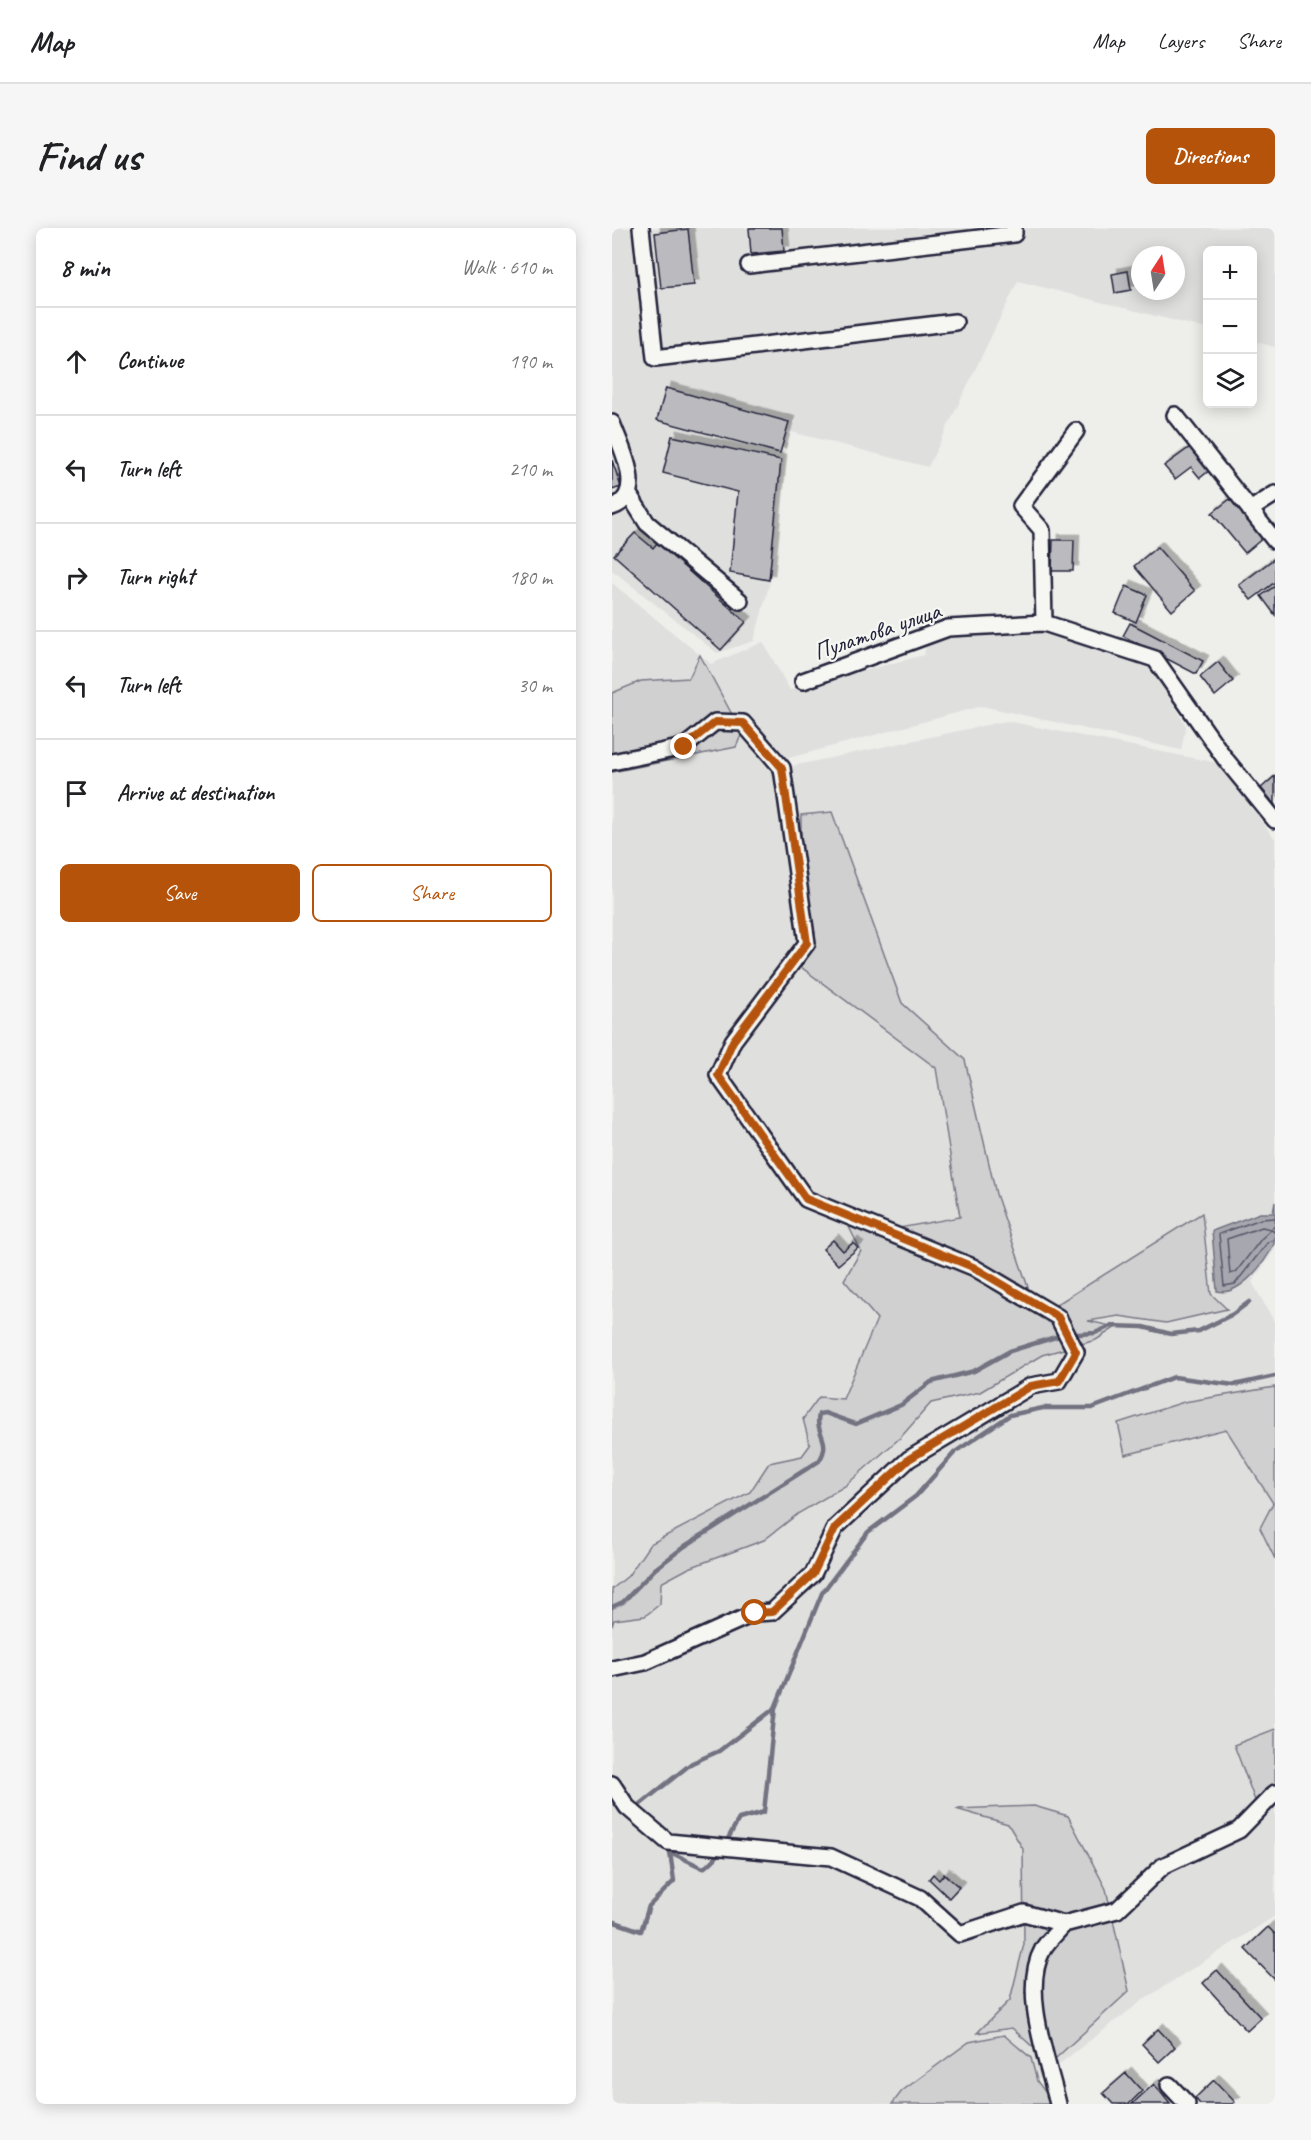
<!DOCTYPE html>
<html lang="en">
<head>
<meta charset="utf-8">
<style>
	:root { --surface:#fff; --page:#f6f6f6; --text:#202124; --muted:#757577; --line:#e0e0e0; --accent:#b45309 }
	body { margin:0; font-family:Caveat,sans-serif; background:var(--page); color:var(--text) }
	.controls { position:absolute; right:18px; top:18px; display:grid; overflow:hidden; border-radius:9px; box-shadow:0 3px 15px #0003 }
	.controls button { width:54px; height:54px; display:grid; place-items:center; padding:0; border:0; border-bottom:2px solid var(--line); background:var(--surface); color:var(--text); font:30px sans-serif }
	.compass { position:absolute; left:519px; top:18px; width:54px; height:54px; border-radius:50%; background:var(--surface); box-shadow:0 3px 15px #0003; rotate:12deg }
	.stop { position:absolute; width:18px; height:18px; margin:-14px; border:4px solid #b45309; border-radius:50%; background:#fff }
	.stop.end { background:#b45309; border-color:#fff; box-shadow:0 2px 6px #0008 }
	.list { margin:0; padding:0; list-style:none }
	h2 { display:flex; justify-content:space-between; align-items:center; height:78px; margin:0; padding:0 24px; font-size:26px }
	h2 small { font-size:20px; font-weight:400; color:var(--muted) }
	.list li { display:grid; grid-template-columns:39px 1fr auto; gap:18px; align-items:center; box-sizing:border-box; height:108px; padding:0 24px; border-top:2px solid var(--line) }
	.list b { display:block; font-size:22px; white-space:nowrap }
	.list em { font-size:20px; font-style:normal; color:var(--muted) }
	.actions { display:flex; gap:12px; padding:18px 24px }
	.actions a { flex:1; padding:14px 0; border:2px solid var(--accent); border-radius:9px; text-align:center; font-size:21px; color:var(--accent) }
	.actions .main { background:var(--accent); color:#fff }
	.icon { flex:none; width:33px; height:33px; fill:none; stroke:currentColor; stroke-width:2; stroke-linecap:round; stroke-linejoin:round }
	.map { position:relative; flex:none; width:663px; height:1876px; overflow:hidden; border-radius:9px }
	header { display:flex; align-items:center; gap:36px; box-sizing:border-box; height:84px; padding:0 30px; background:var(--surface); border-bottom:2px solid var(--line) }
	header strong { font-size:28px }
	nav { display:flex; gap:33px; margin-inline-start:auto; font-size:21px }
	.intro { display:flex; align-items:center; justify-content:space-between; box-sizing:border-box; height:144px; padding:0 36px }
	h1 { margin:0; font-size:42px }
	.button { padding:15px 27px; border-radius:9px; background:var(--accent); color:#fff; font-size:21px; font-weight:700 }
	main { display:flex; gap:36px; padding:0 36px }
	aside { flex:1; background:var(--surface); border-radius:9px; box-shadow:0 3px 15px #0003 }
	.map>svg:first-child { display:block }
	.built { fill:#dfdfde; fill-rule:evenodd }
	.green { fill:#d0d0d1; stroke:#797986; stroke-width:1.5 }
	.water { fill:#a7a7af; stroke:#727281; stroke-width:1.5 }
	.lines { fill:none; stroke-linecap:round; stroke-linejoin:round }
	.shore { stroke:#575769; stroke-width:1.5 }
	.stream { stroke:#727281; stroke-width:4.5 }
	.building { fill:#bbbbbf; stroke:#22223b; stroke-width:1.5; filter:url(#shadow) }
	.minor-casing { stroke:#22223b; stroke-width:20 }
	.minor { stroke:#f6f6f2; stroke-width:15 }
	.route { stroke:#b45309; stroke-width:8 }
	.labels { text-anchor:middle; stroke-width:4.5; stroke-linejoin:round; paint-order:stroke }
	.street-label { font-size:24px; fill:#22223b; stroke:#f6f6f2 }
</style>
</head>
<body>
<header>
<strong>Map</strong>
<nav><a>Map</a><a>Layers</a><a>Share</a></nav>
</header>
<div class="intro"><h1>Find us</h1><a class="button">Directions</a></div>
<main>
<aside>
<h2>8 min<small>Walk · 610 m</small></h2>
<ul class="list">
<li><svg class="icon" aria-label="ahead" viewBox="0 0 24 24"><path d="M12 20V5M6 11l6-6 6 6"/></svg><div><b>Continue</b></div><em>190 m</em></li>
<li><svg class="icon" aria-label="left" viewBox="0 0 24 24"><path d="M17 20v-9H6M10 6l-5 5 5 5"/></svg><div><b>Turn left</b></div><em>210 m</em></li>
<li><svg class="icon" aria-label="right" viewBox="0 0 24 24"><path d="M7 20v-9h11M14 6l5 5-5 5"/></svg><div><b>Turn right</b></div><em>180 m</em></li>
<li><svg class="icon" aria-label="left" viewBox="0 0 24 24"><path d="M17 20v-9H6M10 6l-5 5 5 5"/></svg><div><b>Turn left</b></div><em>30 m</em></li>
<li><svg class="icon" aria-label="arrive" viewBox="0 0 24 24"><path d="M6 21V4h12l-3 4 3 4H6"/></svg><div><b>Arrive at destination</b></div></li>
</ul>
<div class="actions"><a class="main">Save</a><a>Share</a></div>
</aside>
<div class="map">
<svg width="663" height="1876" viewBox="0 0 663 1876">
	<defs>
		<filter id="shadow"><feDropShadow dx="5.5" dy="-5.5" stdDeviation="0" flood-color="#0004"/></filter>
	</defs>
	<rect width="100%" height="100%" fill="#eeeeeb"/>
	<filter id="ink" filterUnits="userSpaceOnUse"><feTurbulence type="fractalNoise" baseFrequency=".0167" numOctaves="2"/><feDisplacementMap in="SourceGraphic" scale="12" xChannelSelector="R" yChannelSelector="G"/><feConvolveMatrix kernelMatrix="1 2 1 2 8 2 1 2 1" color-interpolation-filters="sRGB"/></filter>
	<g filter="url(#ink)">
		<path class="built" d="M0,0h663v119l-22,-6 -1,-91h-44l-1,79 -189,-48 -90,186 -140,-36 -18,151 -16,59 -37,12 -105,-83zM528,27h36v36h-36z
			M0,355l99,81 52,-22 27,48 134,-35 2,-9 26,-12 91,-5 110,36 33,61 -5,24 -199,-44 -208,56 4,7 228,-48 212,42 57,76v410l-23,33 23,41v593l-132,84 -106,81 17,23h-442z"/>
		<path class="green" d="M88,427l42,78 -6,14 -124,25v-79l29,-12 48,-3z
			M220,584l70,191 63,57 31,134 33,96 19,20 154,-97 9,81 16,15 -61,14 -47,-7 -31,5 28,6 -20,13 -54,15 -62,37 -49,11 -30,34 -56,49 -46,27 -35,27 -75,28 -28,15 -1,21 -15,12 -31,4 -2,6v-37l16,-13 22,-32 100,-52 19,-29 33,-7 8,-11 -7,-26 16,-22 24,2 34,-80 -33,-39 17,-29 -16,-32 38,12 77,-14 -24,-149 -135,-101v-152z
			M663,1159v172l-15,-31 13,-25 -47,-74 -101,26 -7,-32 66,-21z
			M663,1501v54l-19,20 -22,-58z
			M422,1578l34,10 38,73 23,102 -86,79 -7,-20 -24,-22 -35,5 33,-33 14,-56 -1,-95 -15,-25 -52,-15z
			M392,1807l27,23 6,23 17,23h-162l10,-13 67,-49z"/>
		<path class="water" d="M663,974c0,12 0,32 -1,42 -9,19 -35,53 -57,47l-5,-60 48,-18h13z"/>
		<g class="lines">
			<path class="shore" d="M663,990l-14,1 -42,15 5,52 11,-2 33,-42 7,-2
				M663,998l-4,3 -9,-2 -35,12 3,35 6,-2 26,-34 9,-8 4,2"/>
			<path class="stream" d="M0,1379l11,-5 32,-33 30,-23 134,-85c14,-21 -5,-27 0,-47l6,-1 31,11 45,-19 30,-23 43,-11 36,-20 52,-16 33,-2 16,-7 32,1 28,7 28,-3 34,-17 16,-12
				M25,1579l55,-44 27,-12 56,-43
				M0,1693l29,10 8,-25 25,-25 -4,-29 33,16c18,-9 25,-32 36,-49l25,-7 11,-104 47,-115 46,-61 48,-36 39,-44 55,-37 33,-7h49l82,-31 60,8 41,-9"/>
		</g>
		<path class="building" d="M137,0h33l2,23 -33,3z
			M76,1l6,56 -33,3 -6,-55z
			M516,43l3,19 -16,3 -3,-19z
			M54,160l123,34 -9,31 -123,-33z
			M60,208l109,24 -12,120 -39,-7 8,-81 -75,-19z
			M581,217l18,24 -11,9 -9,-11 -16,12 -11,-13z
			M0,232l9,27 -9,3z
			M618,271l33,39 -18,15 -33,-40z
			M23,305l18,15 4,-5 89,79 -25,28 -107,-95z
			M441,312h21l-1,31h-21z
			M545,319l38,44 -23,20 -38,-45z
			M663,330v24l-24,18 -12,-15z
			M514,358l21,9 -11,27 -21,-9z
			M663,358v29l-14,-19z
			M518,395l73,38 -7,13 -73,-38z
			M606,434l15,19 -18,15 -15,-19z
			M663,548v29l-14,-17z
			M221,1012l10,11 10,-8 5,5 -20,17 -15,-16z
			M321,1646l6,6 5,-6 15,13 -10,11 -20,-19z
			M656,1699l7,7v46l-30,-31z
			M605,1742l44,48 -14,13 -44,-48z
			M546,1801l17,18 -16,15 -17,-18z
			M514,1845l16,18 -13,13h-16l-10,-11z
			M602,1852l21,22 -3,2h-32l-5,-6z
			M542,1856l16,20h-38z"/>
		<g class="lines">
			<g class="minor-casing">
				<path id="minor" d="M29,0l14,130 300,-36
					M137,37l265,-31v-6
					M563,187l100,126
					M0,195c8,23 36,72 0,84
					M16,265l19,30 93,78
					M638,282l25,-16
					M432,395l-2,-93 -21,-24 55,-75
					M191,453l145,-53 96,-5 111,36 71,101 49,60
					M0,534l72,-15 31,-25 28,1 39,45 25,175 -74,98 -15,34 88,124 167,68 85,50 18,35 -17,29 -28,5 -122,73 -74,69 -22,46 -41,38 -17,1 -110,49 -33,7
					M0,1556l15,23 41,35 163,15 89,41 40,36 64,-21 40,11 53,-14 46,-44 76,-36 36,-37
					M557,1857l18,19
					M446,1876c-10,-43 -38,-114 -15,-155 5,-9 15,-17 21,-25"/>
			</g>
			<use href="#minor" class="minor"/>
		</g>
	</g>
	<g class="lines" filter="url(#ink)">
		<path class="route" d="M72,519l31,-25 28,1 39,45 25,175 -74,98 -15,34 88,124 167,68 85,50 18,35 -17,29 -28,5 -122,73 -74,69 -22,46 -41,38 -17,1"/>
	</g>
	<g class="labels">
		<g class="street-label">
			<text transform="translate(265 403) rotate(-19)" y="8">Пулатова улица</text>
		</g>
	</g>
</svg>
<div class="controls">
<button>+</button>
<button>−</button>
<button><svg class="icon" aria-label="layers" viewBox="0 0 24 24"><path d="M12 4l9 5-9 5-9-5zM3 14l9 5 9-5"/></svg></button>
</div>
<svg class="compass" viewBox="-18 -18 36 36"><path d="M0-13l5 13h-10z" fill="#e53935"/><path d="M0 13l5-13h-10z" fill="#757577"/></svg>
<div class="stop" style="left:143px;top:1385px"></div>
<div class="stop end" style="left:72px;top:519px"></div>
</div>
</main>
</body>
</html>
